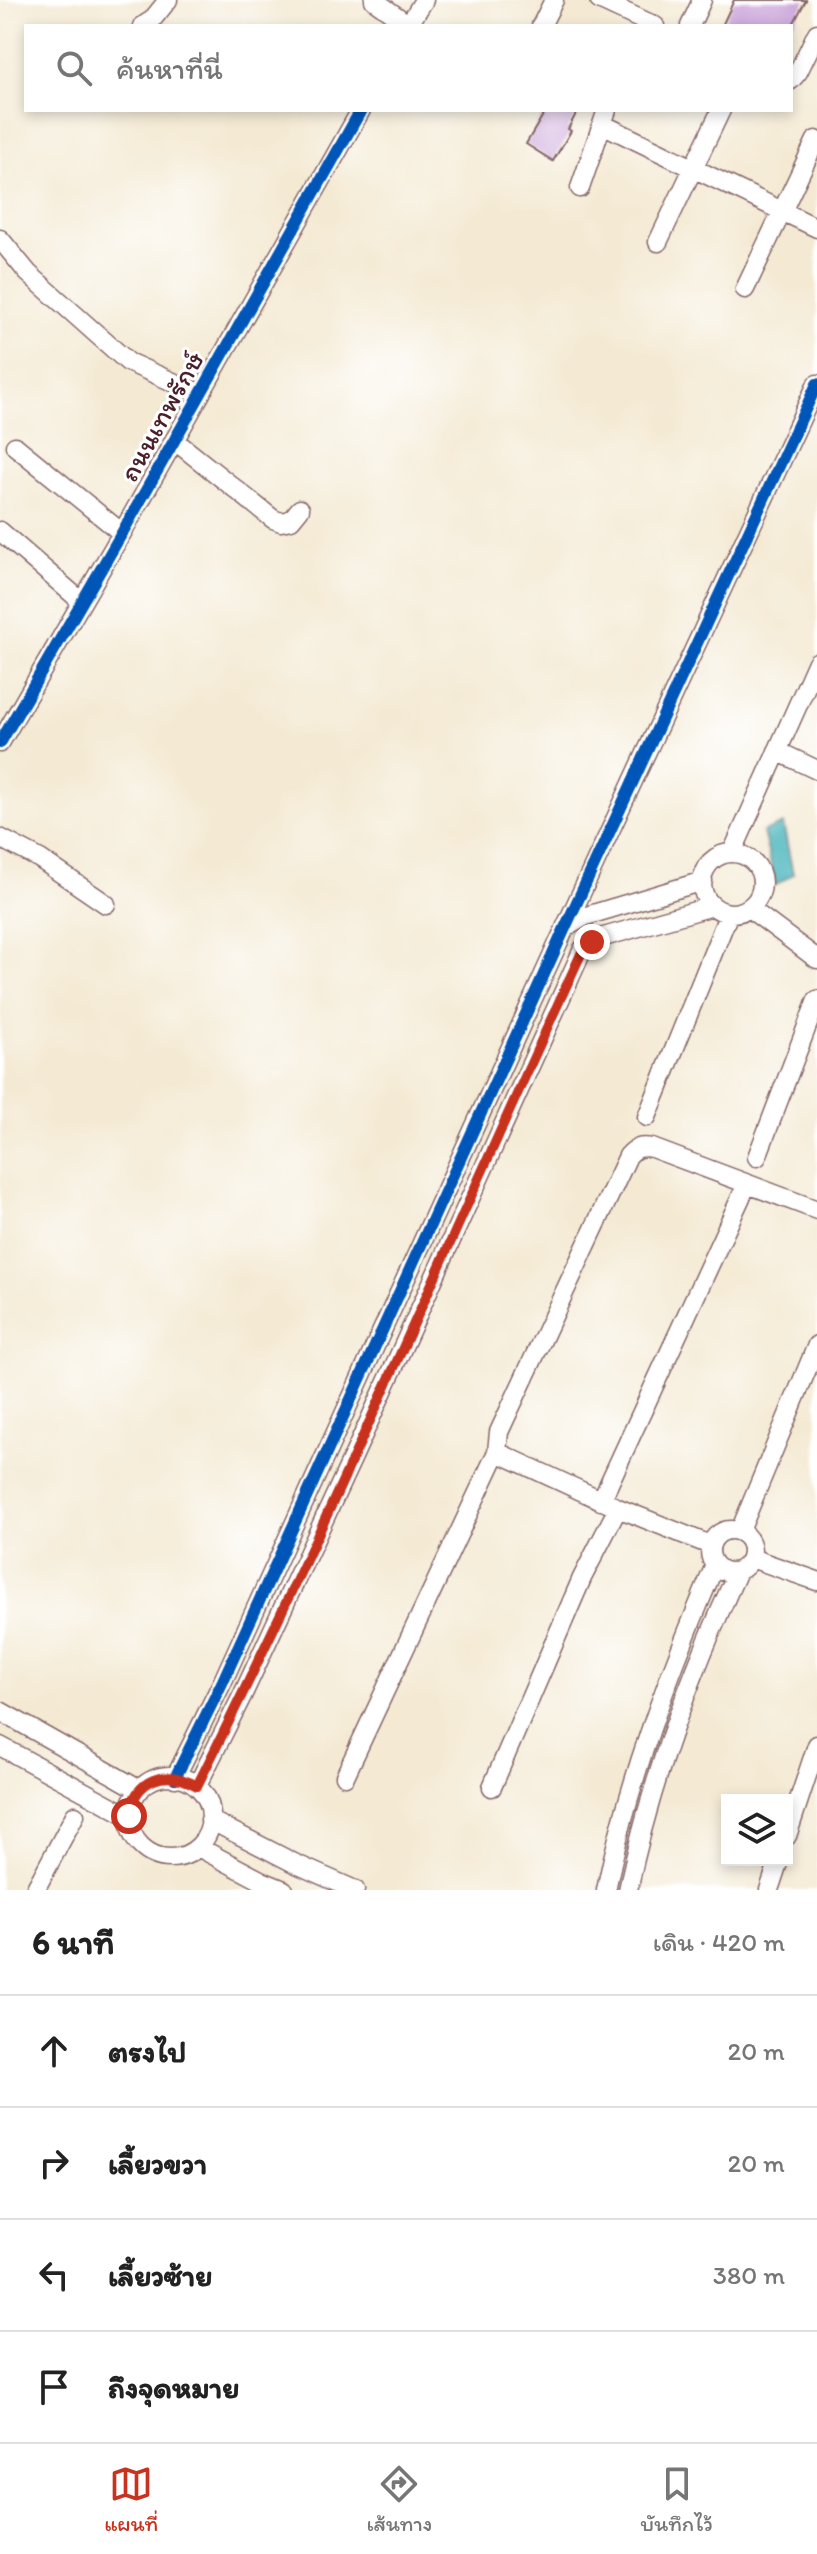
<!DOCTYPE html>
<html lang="th">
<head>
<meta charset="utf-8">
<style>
	:root { --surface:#fff; --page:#f6f6f6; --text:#222; --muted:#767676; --line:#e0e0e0; --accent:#c8321e }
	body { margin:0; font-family:Itim,"Playpen Sans Thai",sans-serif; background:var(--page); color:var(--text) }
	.controls { position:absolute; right:24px; bottom:24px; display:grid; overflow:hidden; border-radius:0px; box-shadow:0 4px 12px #0003 }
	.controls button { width:72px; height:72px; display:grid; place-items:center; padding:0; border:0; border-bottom:2px solid var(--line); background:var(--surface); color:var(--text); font:40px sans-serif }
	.stop { position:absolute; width:24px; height:24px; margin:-18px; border:6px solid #c8321e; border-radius:50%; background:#fff }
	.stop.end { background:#c8321e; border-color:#fff; box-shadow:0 2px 8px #0008 }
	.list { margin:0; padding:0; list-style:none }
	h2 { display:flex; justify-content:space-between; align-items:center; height:104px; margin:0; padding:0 32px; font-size:34px }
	h2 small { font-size:26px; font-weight:400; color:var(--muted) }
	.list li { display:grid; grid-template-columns:52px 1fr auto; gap:24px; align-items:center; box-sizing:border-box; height:112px; padding:0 32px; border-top:2px solid var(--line) }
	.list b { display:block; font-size:30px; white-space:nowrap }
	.list em { font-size:26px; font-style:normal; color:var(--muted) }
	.icon { flex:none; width:44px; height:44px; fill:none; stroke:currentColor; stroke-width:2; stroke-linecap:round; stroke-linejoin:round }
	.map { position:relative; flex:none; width:817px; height:1890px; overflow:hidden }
	.search { position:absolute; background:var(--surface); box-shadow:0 4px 12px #0003; left:24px; right:24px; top:24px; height:88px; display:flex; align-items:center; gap:20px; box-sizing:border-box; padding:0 28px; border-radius:0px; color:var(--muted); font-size:30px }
	.sheet { height:552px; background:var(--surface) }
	nav { display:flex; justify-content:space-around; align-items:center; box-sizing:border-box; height:112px; border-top:2px solid var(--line); background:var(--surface); font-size:22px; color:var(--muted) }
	nav a { display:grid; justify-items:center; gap:4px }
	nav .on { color:var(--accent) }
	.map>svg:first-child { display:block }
	.water { fill:#42b2ba; stroke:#466872; stroke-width:2 }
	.building { fill:#c79ed7 }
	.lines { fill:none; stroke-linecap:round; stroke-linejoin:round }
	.minor-casing { stroke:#866666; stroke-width:21 }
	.minor { stroke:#fff; stroke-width:18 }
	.cycleway-casing { stroke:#fff; stroke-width:17 }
	.cycleway { stroke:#0057b8; stroke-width:12 }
	.route { stroke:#c8321e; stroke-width:10 }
	.labels { text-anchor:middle; stroke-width:6; stroke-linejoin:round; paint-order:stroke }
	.street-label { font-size:28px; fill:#4a1f2b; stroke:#fff }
</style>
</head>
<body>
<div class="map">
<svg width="817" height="1890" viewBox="0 0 817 1890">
	<rect width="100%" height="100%" fill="#fff"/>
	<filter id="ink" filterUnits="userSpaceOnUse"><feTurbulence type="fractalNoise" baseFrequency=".0125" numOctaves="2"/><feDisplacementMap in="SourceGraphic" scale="16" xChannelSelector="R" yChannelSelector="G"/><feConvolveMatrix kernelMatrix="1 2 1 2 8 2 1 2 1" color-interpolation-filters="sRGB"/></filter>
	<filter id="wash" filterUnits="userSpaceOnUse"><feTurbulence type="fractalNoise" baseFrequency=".006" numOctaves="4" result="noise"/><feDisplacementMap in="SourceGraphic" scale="32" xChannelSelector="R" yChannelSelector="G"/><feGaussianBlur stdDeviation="1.8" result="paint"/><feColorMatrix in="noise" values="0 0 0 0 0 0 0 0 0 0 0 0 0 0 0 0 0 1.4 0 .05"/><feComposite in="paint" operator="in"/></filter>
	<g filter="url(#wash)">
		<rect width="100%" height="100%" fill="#f4ead4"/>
		<path class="water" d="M783,824l10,50 -17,11 -13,-53z"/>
		<g id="blocks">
			<path class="building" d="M734,0h72l-14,26h-70z
				M546,110h32l-10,19 3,2 -18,30 -27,-17z"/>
		</g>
	</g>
	<g filter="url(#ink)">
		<use href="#blocks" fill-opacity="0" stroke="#866666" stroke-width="2"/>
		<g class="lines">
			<g class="minor-casing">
				<path id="minor" d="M374,0l35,25
					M599,0l56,26
					M143,26l9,-6 16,-20
					M408,26l16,-26
					M541,26l13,-26
					M690,26l12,-26
					M791,80l7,-8 19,-39
					M602,124l215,104
					M580,188l27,-78
					M0,239l28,34 100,89 72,32
					M658,242l63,-132
					M745,289l71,-149
					M174,440l99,79 8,3 10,-2 9,-11
					M15,446l107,87
					M0,531l82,71
					M0,743l122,-210 239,-423
					M777,751l40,19
					M0,838l40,21 66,45
					M732,853l85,-191
					M702 883a30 30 0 1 1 60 0a30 30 0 1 1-60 0Z
					M749,908l68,51
					M565,928l21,-12 117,-35
					M647,1117l82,-204
					M757,1157l60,-157
					M497,1452l2,-20 129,-276c7,-8 12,-10 24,-8l165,62
					M601,1501l146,-317
					M710 1551a21 21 0 1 1 42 0a21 21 0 1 1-42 0Z
					M740,1531l77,-186
					M751,1558l66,23
					M0,1711l140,79
					M0,1746l129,70
					M345,1776l152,-324 121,56 92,37
					M129 1817a41 41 0 1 1 82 0a41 41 0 1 1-82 0Z
					M175,1778l47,-95 343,-755 252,-544
					M197,1786l46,-92 110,-237 230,-508 17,-11 113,-32
					M492,1787l90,-209 36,-70
					M210,1820l84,43 61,27
					M787,1836l30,-91
					M198,1847l64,34 22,9
					M35,1890l40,-75
					M606,1890c23,-113 64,-219 109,-325
					M628,1890c23,-111 63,-216 110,-319
					M769,1890l10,-30"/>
			</g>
			<use href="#minor" class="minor"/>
			<g class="cycleway-casing">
				<path id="cycleway" d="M0,743l122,-210 239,-423
					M175,1778l47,-95 343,-755 252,-544"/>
			</g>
			<use href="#cycleway" class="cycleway"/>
		</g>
	</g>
	<g class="lines" filter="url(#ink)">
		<path class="route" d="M129,1816c6,-38 37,-48 68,-30 137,-273 256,-555 384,-832l5,-8 6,-4"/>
	</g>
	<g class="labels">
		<g class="street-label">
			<text transform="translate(161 416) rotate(-61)" y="10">ถนนเทพรักษ์</text>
		</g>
	</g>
</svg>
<div class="controls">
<button><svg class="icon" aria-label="layers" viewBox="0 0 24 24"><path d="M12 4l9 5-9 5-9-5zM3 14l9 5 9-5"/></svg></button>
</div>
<div class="stop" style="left:129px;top:1816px"></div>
<div class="stop end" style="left:592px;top:942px"></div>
<div class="search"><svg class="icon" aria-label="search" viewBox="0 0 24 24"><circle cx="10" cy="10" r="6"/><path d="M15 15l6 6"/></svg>ค้นหาที่นี่</div>
</div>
<section class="sheet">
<h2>6 นาที<small>เดิน · 420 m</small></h2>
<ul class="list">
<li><svg class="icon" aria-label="ahead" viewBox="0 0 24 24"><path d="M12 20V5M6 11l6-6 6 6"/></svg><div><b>ตรงไป</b></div><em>20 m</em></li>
<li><svg class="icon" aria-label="right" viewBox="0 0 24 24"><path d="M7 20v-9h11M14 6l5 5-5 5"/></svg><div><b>เลี้ยวขวา</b></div><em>20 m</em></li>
<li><svg class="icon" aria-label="left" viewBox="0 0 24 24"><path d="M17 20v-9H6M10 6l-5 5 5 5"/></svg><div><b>เลี้ยวซ้าย</b></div><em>380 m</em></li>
<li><svg class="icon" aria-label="arrive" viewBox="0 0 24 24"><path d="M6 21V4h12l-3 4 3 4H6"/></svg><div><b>ถึงจุดหมาย</b></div></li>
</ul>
</section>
<nav>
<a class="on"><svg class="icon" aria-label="map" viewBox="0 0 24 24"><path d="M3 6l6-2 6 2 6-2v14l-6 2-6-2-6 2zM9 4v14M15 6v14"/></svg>แผนที่</a>
<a><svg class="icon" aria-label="directions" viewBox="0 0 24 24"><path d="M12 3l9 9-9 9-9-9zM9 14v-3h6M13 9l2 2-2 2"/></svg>เส้นทาง</a>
<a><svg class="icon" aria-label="saved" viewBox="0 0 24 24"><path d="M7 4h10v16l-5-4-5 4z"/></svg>บันทึกไว้</a>
</nav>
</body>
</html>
